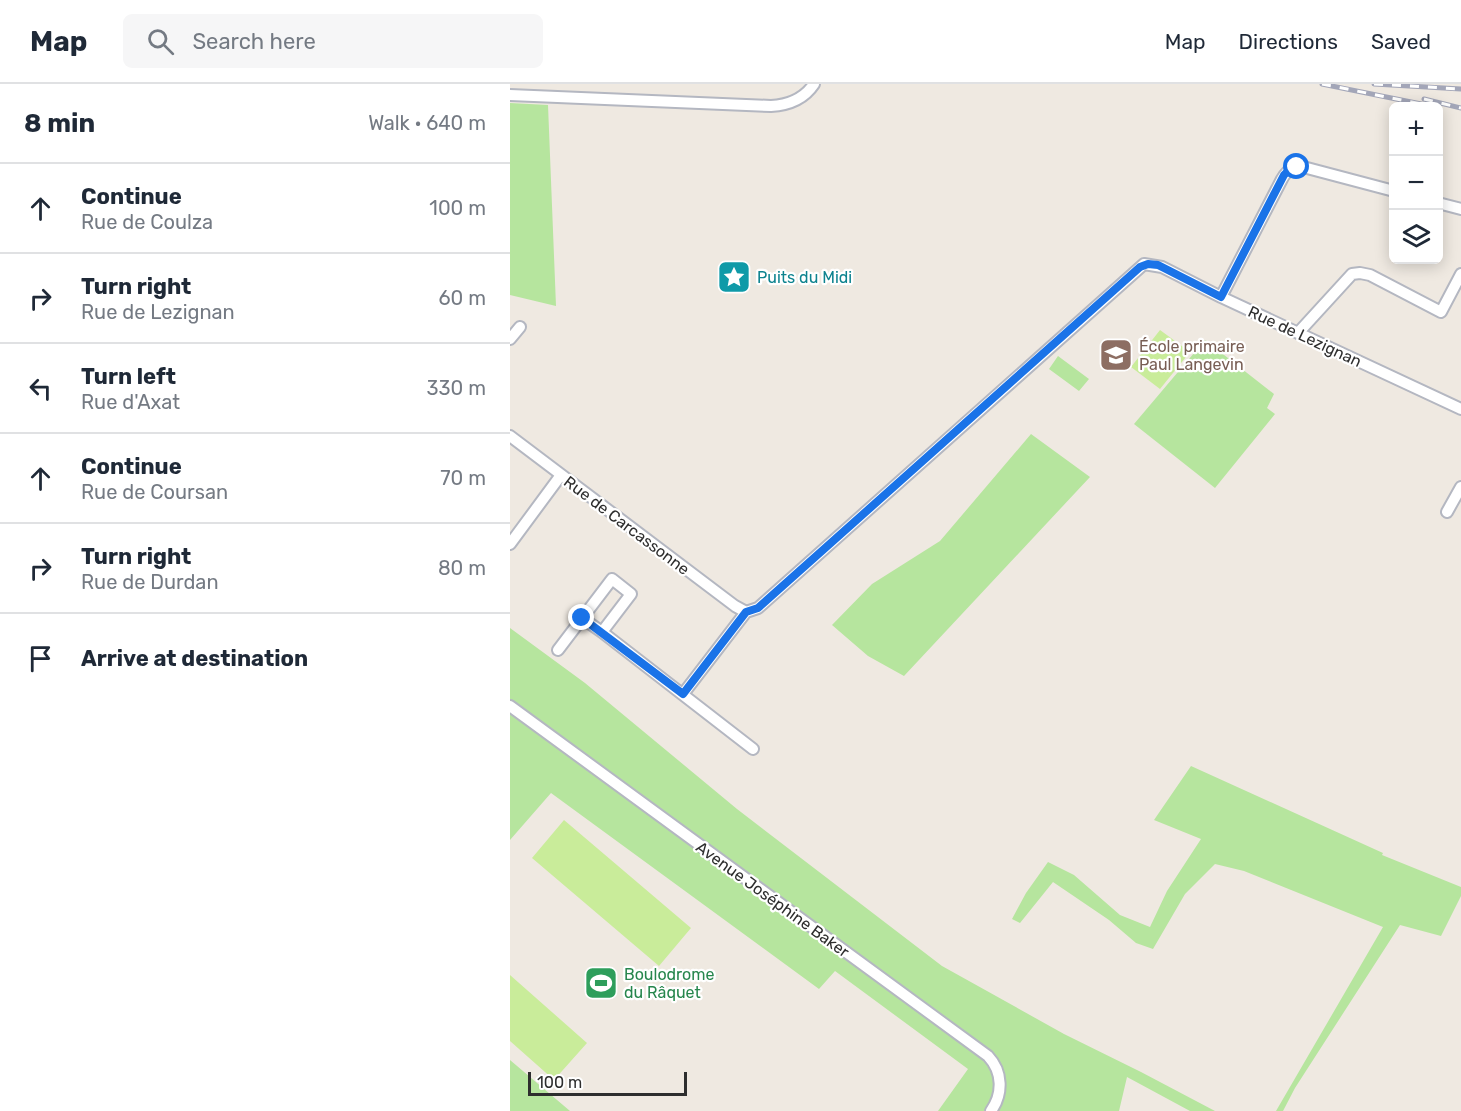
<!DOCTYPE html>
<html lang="en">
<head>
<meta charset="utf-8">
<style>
	:root { --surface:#fff; --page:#f6f6f7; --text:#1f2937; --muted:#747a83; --line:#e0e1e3 }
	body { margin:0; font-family:Rubik,sans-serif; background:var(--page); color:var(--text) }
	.controls { position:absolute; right:18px; top:18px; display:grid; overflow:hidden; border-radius:9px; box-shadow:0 3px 15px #0003 }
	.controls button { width:54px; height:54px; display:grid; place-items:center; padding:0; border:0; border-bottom:2px solid var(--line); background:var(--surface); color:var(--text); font:30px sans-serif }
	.scale { position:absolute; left:18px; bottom:15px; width:159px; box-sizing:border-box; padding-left:6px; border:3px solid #2e2e2e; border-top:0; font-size:16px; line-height:21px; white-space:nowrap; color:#2e2e2e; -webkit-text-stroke:4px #fff; paint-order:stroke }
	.stop { position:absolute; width:18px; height:18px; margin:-14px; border:4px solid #1a73e8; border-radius:50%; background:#fff }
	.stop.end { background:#1a73e8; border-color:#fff; box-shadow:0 2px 6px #0008 }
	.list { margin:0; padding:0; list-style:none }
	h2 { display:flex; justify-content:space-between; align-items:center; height:78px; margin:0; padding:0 24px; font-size:26px }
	h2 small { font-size:20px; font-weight:400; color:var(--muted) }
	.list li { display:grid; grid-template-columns:39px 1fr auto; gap:18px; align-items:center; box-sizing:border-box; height:90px; padding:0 24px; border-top:2px solid var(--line) }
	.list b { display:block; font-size:22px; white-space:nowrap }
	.list p { margin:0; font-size:20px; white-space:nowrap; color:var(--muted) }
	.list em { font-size:20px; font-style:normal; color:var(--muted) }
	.icon { flex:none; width:33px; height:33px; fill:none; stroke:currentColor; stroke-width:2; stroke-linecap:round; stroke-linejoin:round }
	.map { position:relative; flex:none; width:951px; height:1027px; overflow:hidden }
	header { display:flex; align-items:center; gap:36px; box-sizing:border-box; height:84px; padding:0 30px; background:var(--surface); border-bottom:2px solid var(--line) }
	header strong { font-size:28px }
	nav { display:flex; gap:33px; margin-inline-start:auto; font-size:21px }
	.search { width:420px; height:54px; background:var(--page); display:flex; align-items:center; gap:15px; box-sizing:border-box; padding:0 21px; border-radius:9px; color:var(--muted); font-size:22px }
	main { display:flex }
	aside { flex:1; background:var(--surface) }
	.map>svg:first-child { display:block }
	.green { fill:#b6e59e }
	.pitch { fill:#c9ec9a }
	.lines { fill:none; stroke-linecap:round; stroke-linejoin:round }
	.street-casing { stroke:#b4b7c1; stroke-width:14 }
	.street { stroke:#fff; stroke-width:10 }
	.rail-casing { stroke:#a3a6b8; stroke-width:5 }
	.rail { stroke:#fff; stroke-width:3; stroke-dasharray:9; stroke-linecap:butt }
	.route { stroke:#1a73e8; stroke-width:8 }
	.labels { text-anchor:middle; stroke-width:4.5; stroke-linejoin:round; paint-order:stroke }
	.culture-label { font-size:16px; fill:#0d838f; stroke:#fff; text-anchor:start }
	.street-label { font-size:16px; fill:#2e2e2e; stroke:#fff }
	.education-label { font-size:16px; fill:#785e54; stroke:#fff; text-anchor:start }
	.leisure-label { font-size:16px; fill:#27864d; stroke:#fff; text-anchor:start }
</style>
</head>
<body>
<header>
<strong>Map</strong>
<div class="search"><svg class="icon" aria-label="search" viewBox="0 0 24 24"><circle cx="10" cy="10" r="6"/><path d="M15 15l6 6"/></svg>Search here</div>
<nav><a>Map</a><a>Directions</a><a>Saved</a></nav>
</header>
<main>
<aside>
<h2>8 min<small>Walk · 640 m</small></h2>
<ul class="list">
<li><svg class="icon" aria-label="ahead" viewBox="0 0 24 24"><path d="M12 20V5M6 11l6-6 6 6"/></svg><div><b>Continue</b><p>Rue de Coulza</p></div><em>100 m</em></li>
<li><svg class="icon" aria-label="right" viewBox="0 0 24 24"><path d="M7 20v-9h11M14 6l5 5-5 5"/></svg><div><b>Turn right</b><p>Rue de Lezignan</p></div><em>60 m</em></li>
<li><svg class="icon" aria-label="left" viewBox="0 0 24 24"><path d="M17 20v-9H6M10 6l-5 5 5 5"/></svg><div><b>Turn left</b><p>Rue d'Axat</p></div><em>330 m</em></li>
<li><svg class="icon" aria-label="ahead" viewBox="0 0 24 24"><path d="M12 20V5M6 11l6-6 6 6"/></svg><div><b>Continue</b><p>Rue de Coursan</p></div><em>70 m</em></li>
<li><svg class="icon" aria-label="right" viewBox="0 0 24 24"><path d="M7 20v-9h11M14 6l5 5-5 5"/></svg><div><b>Turn right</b><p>Rue de Durdan</p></div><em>80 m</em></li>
<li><svg class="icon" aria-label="arrive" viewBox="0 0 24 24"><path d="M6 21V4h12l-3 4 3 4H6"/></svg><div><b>Arrive at destination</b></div></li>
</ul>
</aside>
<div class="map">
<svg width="951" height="1027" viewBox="0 0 951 1027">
	<rect width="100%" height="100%" fill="#efe9e1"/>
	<path class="green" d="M0,19l38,2 8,201 -46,-11z
		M695,256l69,54 -7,14 8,6 -60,74 -81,-64z
		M548,272l31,23 -10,12 -30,-22z
		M521,350l59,43 -186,199 -36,-20 -36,-31 40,-41 68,-43z
		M0,544l75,55 152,126 205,157 122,68 77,38 74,39h-25l-63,-34 -8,34h-181l30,-42 -133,-98 -16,18 -268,-196 -41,47z
		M681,682l192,87 -1,2 79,32v9l-20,40 -41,-11 -105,163 -12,23h-7l107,-184 -139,-56 -29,-7 -30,30 -32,55 -17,-6 -27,-23 -56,-38 -33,41 -8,-4 14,-26 22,-31 26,13 46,40 30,12 17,-36 34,-52 -47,-19z
		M0,976l60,51h-60z"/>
	<path class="pitch" d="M650,246l30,22 -30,37 -29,-22z
		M54,736l127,108 -32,38 -127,-108z
		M0,891l77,68 -33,37 -44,-39z"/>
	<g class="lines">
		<g class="street-casing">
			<path id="street" d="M0,11l261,11c17,-1 33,-7 43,-22
				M928,119l23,6
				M711,213l61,-118c6,-11 13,-13 25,-11l87,23
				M788,249l54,-59 8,-1 10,2 71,37 20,-38
				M0,255l10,-12
				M0,352l225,170 11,6
				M937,428l14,-25
				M0,460l51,-69
				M236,528l12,-4 386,-344 18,3 59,30 240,112
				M72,534l20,14
				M48,566l54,-71 19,15 -29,38 151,117
				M173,610l63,-82
				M0,622l478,350c15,16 15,38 3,55"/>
		</g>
		<use href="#street" class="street"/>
		<g class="rail-casing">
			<path id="rail" d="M812,0l109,22
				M864,0l87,5
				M914,15l37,9"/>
		</g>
		<use href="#rail" class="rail"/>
	</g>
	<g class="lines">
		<path class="route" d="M72,534l101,76 63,-82 12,-4 382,-341 8,-3 10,1 63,32 63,-122 6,-6 7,-2"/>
	</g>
	<defs>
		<g id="sight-square" transform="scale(1.725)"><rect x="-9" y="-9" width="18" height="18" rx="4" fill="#0f9aa8" stroke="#fff"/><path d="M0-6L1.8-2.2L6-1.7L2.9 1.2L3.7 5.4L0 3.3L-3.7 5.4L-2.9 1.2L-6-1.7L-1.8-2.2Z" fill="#fff"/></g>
		<g id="school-square" transform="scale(1.725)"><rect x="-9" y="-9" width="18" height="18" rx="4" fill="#8d6e63" stroke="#fff"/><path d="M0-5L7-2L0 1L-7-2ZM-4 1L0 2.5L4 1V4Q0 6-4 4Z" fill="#fff"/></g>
		<g id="stadium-square" transform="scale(1.725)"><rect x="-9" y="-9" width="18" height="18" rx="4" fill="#2e9e5b" stroke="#fff"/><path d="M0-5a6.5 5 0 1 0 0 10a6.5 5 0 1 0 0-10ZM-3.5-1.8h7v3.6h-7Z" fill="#fff"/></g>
	</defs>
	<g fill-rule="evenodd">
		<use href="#sight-square" x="224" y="193"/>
		<use href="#school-square" x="606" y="271"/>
		<use href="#stadium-square" x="91" y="899"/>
	</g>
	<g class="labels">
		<g class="culture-label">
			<text x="247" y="199">Puits du Midi</text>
		</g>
		<g class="street-label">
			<text transform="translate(795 252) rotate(25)" y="6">Rue de Lezignan</text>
			<text transform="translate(117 441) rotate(37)" y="6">Rue de Carcassonne</text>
			<text transform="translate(263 815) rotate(36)" y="6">Avenue Joséphine Baker</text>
		</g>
		<g class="education-label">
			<text x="629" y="268">École primaire<tspan x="629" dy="18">Paul Langevin</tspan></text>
		</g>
		<g class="leisure-label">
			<text x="114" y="896">Boulodrome<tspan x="114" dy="18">du Râquet</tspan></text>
		</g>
	</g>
</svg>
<div class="controls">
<button>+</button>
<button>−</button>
<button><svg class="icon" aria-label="layers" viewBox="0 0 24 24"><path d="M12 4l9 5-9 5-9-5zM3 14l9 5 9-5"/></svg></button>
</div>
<div class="scale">100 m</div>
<div class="stop" style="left:787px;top:83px"></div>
<div class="stop end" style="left:72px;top:534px"></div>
</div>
</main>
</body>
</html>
